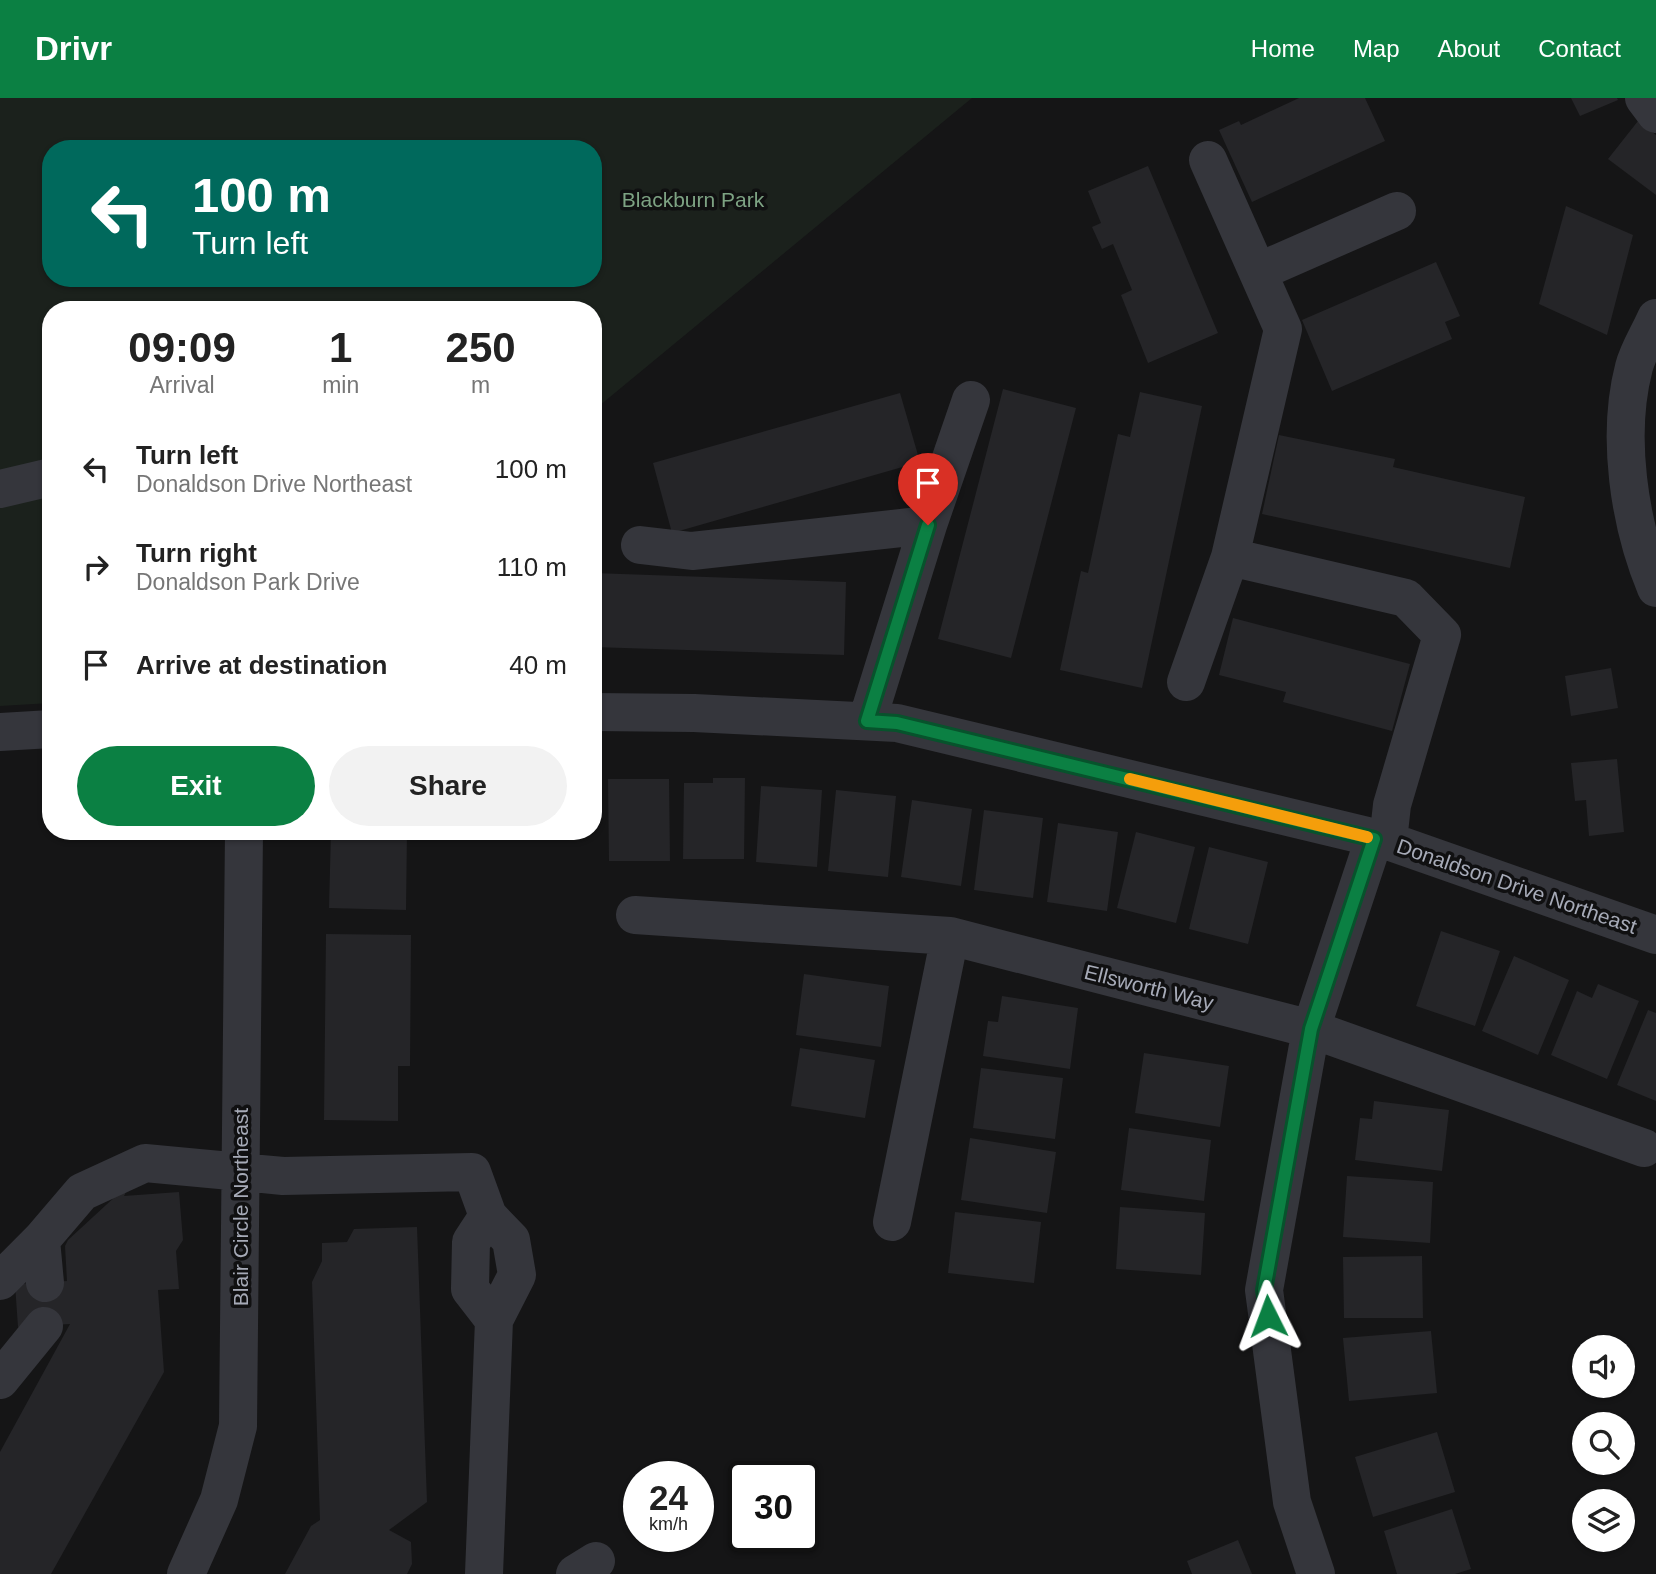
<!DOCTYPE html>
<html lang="en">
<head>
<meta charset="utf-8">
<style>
	body { margin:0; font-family:Arial,sans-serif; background:#f2f2f2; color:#222; height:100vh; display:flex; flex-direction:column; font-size:26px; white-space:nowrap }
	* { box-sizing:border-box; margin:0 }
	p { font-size:23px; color:#767676 }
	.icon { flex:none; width:38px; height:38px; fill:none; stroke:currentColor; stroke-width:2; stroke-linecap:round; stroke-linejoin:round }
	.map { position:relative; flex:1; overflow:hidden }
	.panel { position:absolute; left:42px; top:203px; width:560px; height:539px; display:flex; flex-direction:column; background:#fff; border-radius:28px; box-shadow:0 2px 5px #0004 }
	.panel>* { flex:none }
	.banner { position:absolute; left:42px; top:42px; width:560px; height:147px; border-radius:28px; box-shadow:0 2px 5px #0004; background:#00695c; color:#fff; overflow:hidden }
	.buttons { position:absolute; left:1572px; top:1237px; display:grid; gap:14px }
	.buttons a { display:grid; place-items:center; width:63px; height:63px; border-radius:50%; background:#fff; box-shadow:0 2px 5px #0004; font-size:35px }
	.speed { position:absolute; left:623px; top:1363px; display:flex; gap:14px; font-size:35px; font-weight:700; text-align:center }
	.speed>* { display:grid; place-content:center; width:91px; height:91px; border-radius:50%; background:#fff; box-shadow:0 2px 5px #0004; line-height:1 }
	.speed small { font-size:18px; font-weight:400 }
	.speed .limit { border:4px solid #111; border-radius:10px; background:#fff; color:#111 }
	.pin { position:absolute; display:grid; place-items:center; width:60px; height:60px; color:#fff; margin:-72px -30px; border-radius:50% 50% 50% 0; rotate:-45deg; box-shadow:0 0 7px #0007 }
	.pin .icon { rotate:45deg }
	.me { position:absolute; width:77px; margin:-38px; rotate:357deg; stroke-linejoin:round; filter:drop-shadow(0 0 5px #0008) }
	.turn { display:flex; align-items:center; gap:24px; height:147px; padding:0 35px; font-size:32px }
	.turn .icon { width:91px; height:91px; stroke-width:2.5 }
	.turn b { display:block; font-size:49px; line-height:60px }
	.eta { display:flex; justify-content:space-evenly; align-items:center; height:119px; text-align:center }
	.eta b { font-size:42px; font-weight:700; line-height:49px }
	.primary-button { display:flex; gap:14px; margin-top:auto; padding:14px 35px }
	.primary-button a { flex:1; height:80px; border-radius:42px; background:#0b8043; color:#fff; font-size:28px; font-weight:700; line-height:80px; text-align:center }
	.primary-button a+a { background:#f2f2f2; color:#222 }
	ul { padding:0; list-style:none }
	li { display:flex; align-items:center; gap:21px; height:98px; padding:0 35px }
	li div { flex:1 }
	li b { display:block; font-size:26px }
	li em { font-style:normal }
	header { display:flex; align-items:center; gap:42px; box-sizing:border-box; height:98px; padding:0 35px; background:#0b8043; color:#fff }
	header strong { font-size:33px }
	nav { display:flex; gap:38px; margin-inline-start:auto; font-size:24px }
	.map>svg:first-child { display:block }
	.green { fill:#1b211c; fill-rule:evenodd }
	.building { fill:#252528 }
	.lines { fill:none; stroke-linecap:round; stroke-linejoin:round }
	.minor { stroke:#35363c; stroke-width:38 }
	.route-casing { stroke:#07532c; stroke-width:18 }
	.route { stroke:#0b8043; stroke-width:12 }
	.slow { stroke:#f59e0b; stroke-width:12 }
	.labels { text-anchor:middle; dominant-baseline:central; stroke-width:7; stroke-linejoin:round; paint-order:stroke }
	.park-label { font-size:21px; fill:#7da283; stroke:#101011 }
	.street-label { font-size:21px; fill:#a6aab7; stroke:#101011 }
</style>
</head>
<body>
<header>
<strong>Drivr</strong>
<nav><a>Home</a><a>Map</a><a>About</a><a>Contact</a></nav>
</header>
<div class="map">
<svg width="1656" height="1476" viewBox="0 0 1656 1476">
	<rect width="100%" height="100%" fill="#151516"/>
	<path class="green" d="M0,0h972l-379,313v-101h-542v393l-51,3zM51,51h542v129h-542z"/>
	<path class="building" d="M1299,0h66l20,43 -133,61 -33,-72 20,-9 2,4z
		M1571,0h46l1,2 -38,16z
		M1638,23l18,14v60l-48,-36z
		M1148,68l70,167 -70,30 -27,-68 11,-5 -19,-46 -11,5 -10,-22 9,-4 -13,-32z
		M1566,108l67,29 -26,100 -68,-31z
		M1436,164l24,54 -15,6 7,17 -120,52 -30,-71z
		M1003,291l73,19 -65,250 -73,-19z
		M1140,294l62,14 -60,282 -82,-18 21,-99 7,2 30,-139 12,3z
		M900,295l20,69 -248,71 -19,-70z
		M1279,337l116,24 -2,8 132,30 -15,71 -248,-54z
		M593,475l253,9 -2,73 -251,-8z
		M1233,520l177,46 -18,67 -109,-29 3,-10 -67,-17z
		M1611,570l7,40 -47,8 -6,-40z
		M1617,661l7,73 -35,4 -3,-36 -11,1 -4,-38z
		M713,680h32l-1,81h-61l1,-76h29z
		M608,681h61l1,82h-61z
		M761,688l61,4 -5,77 -61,-5z
		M836,692l60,6 -8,81 -60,-6z
		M912,702l60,9 -11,77 -60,-9z
		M984,712l59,8 -10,80 -59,-8z
		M1058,725l60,9 -11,79 -60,-9z
		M331,733h76l-1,79 -77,-2z
		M1136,734l59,15 -19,76 -59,-15z
		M1209,749l59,15 -20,82 -59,-15z
		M1441,833l59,20 -25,75 -59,-20z
		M326,836l85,1 -1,131h-12v55l-74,-1z
		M1514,858l55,24 -31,75 -56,-24z
		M804,876l85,12 -8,61 -85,-12z
		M1598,886l41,17 -32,78 -56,-24 26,-64 15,7z
		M1002,898l76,12 -8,61 -87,-13 5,-35 10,1z
		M1648,912l8,3v88l-39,-16z
		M800,950l75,12 -10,58 -74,-12z
		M1144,955l85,13 -9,61 -85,-14z
		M981,970l82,10 -8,61 -82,-11z
		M1374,1003l75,9 -7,61 -87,-11 5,-42 12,1z
		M1129,1030l82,12 -7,61 -83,-11z
		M970,1040l86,14 -9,61 -86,-13z
		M1347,1078l86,6 -3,61 -87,-6z
		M131,1084l-7,14 55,-4 4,48 -7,11 3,38 -21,1 6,82 -113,202h-51v-122l70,-128 -52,3 -3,-43 52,-3 -2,-35 3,-6z
		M1120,1109l85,6 -4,62 -85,-6z
		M955,1114l86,10 -7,61 -86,-10z
		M417,1129l10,275 -38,28 22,12 1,22 -5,10h-122l26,-48 9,-6 -8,-238 10,-21v-18l25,-1 7,-13z
		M1422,1158l1,62h-79l-1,-61z
		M1431,1233l6,62 -88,8 -6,-63z
		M1437,1334l18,60 -82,25 -18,-60z
		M1452,1411l19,60 -16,5h-58l-13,-43z
		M1238,1442l14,34h-60l-5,-13z"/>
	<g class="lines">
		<path class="minor" d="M1644,0l12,16
			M1208,62l75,169 -53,228 176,41 36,37 -50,170 -4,36
			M1258,174l139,-61
			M1656,220c-7,16 -18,33 -22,49 -18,69 -5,156 22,221
			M0,391l51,-12
			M640,447l52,6 236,-26
			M1186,584l44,-125
			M593,614l101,1 203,10 491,118 268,94
			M867,623l61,-196 43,-125
			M0,634l51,-3
			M635,817l315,21 361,93 333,119
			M488,1118l-17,26 -1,47 24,31
			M892,1124l58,-286
			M41,1142l4,43
			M0,1183l41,-41 41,-48 63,-29 138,13 189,-4 16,44 23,24 6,35 -23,45 -10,254
			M0,1282l44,-54
			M186,1476l33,-74 19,-74 6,-595
			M575,1476l21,-13
			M1316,1476l-24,-72 -28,-212 47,-261 63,-190"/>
	</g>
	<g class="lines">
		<g class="route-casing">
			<path id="route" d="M928,427l-61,196 30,2 477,116 -63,190 -47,261 4,26"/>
		</g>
		<use href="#route" class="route"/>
		<path class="slow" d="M1130,681l237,58"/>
	</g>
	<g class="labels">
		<g class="park-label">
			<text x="693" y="101">Blackburn Park</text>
		</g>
		<g class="street-label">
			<text transform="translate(1517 788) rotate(19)">Donaldson Drive Northeast</text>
			<text transform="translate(1149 889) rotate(14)">Ellsworth Way</text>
			<text transform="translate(240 1109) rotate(-90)">Blair Circle Northeast</text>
		</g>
	</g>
</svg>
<div class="buttons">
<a><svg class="icon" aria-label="sound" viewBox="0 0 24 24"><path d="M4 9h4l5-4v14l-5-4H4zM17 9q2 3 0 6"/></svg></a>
<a><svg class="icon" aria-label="search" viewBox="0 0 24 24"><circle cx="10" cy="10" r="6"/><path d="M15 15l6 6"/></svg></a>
<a><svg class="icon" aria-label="layers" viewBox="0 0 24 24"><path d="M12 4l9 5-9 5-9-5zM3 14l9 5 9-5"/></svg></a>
</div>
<div class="speed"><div>24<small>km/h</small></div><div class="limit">30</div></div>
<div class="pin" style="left:928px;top:427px;background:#d93025"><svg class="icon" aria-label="arrive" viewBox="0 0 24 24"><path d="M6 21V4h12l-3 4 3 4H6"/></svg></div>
<svg class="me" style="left:1268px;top:1218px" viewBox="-20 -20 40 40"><path d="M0-17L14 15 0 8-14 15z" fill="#0b8043" stroke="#fff" stroke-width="4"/></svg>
<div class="banner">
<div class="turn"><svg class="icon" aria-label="left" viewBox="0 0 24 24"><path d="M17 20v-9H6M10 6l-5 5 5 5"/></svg><div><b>100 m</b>Turn left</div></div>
</div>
<section class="panel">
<div class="eta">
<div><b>09:09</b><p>Arrival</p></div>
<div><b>1</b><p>min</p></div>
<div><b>250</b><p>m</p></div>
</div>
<ul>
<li><svg class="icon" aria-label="left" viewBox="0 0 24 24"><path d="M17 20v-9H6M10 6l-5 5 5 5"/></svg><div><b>Turn left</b><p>Donaldson Drive Northeast</p></div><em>100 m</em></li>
<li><svg class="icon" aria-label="right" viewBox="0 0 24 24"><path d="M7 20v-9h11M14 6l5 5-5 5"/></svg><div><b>Turn right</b><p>Donaldson Park Drive</p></div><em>110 m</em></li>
<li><svg class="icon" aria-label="arrive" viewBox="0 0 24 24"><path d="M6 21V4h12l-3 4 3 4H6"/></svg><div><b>Arrive at destination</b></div><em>40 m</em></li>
</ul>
<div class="primary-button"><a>Exit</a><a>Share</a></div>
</section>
</div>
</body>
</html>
